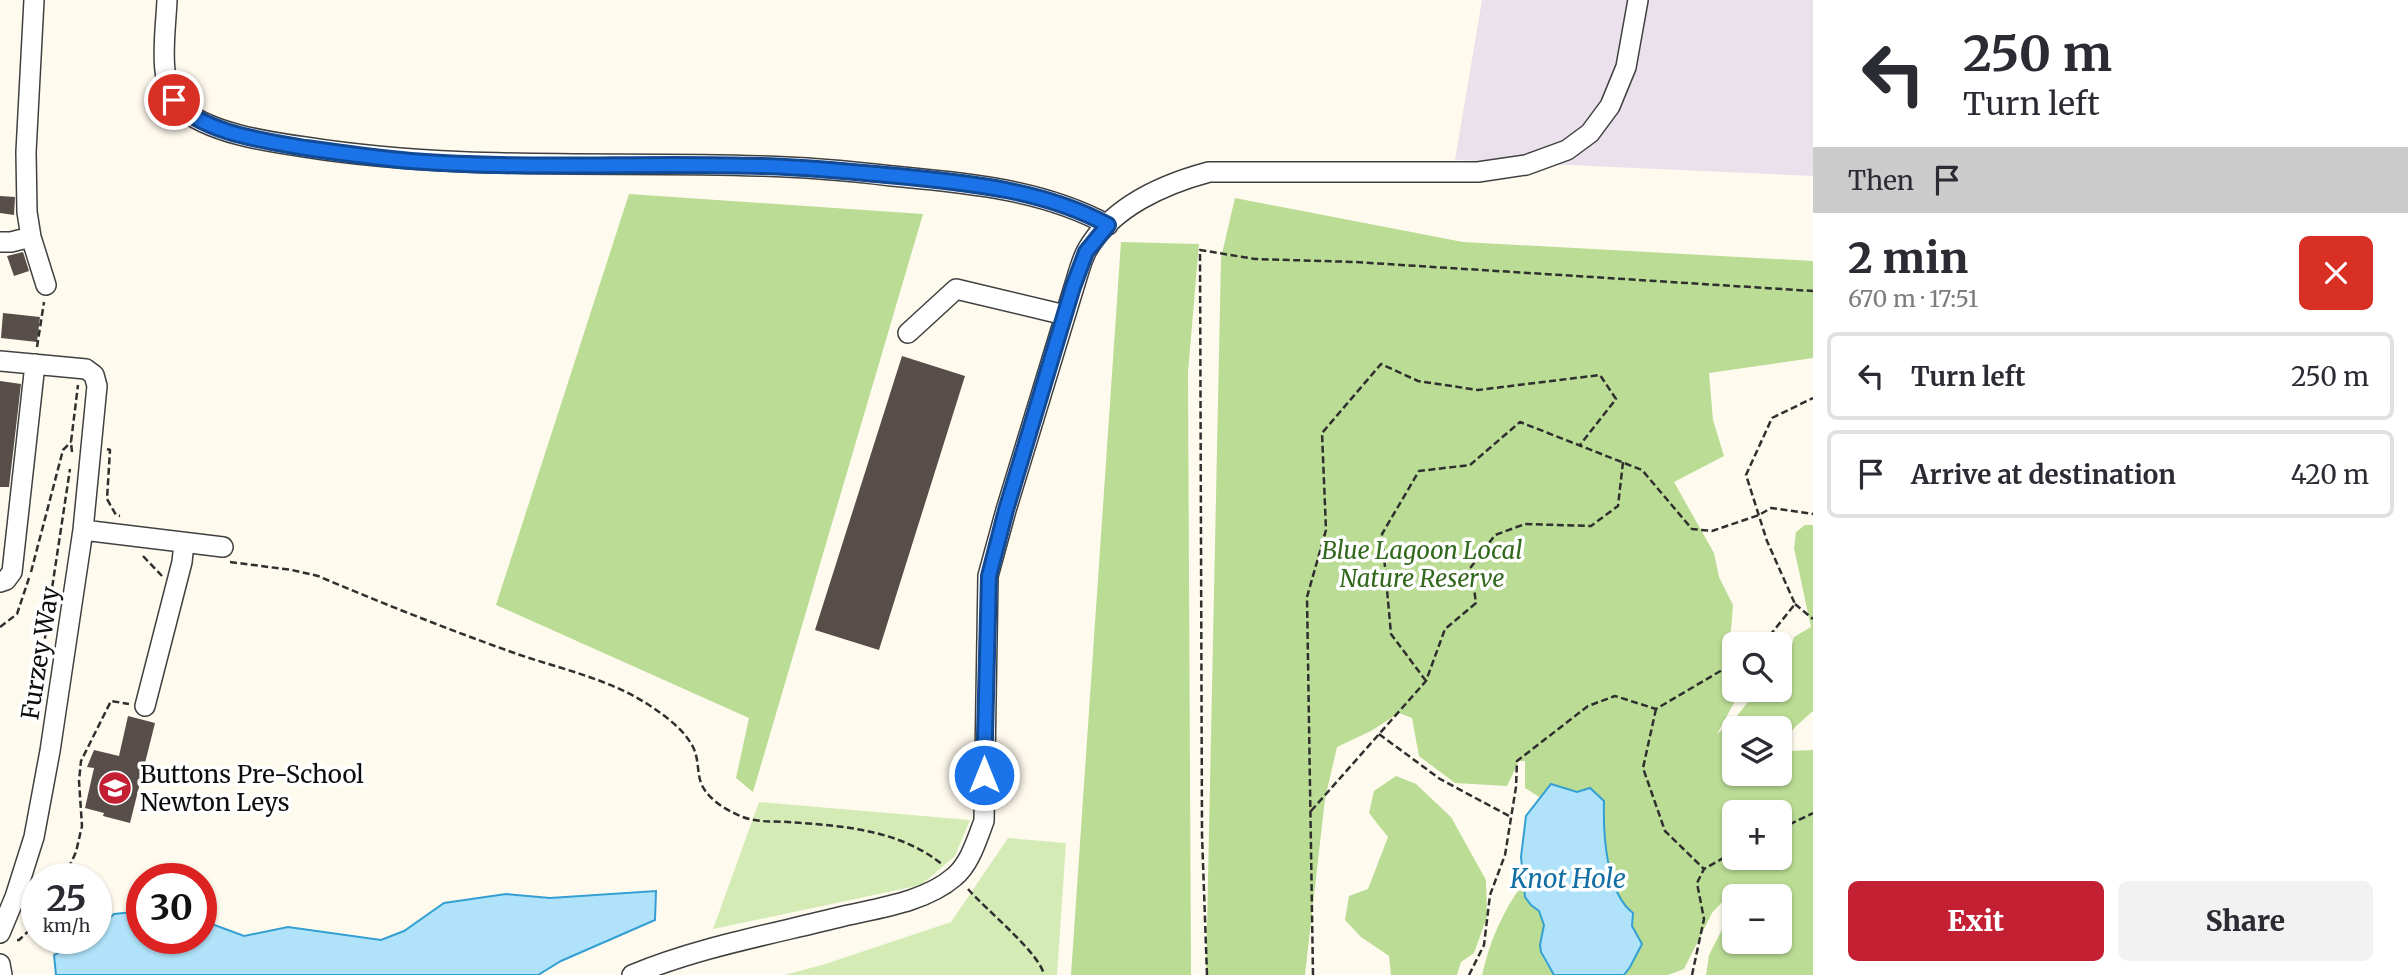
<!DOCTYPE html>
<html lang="en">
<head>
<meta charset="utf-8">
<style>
	body { margin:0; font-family:Merriweather,serif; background:#f2f2f3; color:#2b2b33; height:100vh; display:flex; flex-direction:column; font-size:26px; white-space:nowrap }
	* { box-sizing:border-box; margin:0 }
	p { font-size:23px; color:#7c7c81 }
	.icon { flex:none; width:38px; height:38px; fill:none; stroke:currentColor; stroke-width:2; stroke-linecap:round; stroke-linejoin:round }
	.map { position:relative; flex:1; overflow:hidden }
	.drawer { display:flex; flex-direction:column; background:#fff; width:595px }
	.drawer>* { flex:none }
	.banner { background:#fff; color:#2b2b33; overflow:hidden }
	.controls { position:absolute; left:1722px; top:632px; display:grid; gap:14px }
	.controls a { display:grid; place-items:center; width:70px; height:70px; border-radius:10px; background:#fff; box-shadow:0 2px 5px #0004; font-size:35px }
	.speed { position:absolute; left:21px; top:863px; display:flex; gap:14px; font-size:35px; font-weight:700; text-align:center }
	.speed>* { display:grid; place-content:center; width:91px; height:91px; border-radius:50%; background:#fff; box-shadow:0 2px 5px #0004; line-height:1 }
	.speed small { font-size:18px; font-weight:400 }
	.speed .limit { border:10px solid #d22; background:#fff; color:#111 }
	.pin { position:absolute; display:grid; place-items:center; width:60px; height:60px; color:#fff; margin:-30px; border:4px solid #fff; border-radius:50%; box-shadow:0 2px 7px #0007 }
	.me { position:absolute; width:77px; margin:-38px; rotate:0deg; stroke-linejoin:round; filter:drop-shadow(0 0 5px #0008) }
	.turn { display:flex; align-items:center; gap:24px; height:147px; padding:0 35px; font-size:32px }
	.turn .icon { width:91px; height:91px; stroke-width:2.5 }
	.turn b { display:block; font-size:49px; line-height:60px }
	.then { display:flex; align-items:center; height:66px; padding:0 35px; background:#0003; gap:14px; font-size:26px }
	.round { display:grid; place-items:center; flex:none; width:74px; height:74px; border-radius:10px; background:#f2f2f3 }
	.summary { display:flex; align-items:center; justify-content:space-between; height:119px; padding:0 35px }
	h1 { font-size:42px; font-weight:800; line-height:52px }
	.primary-button { display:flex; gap:14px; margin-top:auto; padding:14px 35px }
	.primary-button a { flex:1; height:80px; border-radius:10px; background:#c32034; color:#fff; font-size:28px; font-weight:800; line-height:80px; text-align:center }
	.primary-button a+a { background:#f2f2f3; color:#2b2b33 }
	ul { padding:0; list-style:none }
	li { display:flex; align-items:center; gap:21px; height:88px; margin:0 14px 10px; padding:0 21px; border:4px solid #e1e1e2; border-radius:10px }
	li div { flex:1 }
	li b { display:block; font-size:26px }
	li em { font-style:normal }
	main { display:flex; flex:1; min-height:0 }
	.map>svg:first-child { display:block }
	.industrial { fill:#ebe1ed }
	.green { fill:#d5ebb6 }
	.forest { fill:#badc94; fill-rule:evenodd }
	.water { fill:#b0e3f9; stroke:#349fd3; stroke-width:2 }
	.building { fill:#574d49 }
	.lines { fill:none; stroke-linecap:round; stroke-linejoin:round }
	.minor-casing { stroke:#404040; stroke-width:22 }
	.path { stroke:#2f2f2f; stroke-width:2.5; stroke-dasharray:7 3.5; stroke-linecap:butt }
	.minor { stroke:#fff; stroke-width:19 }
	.route-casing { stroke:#114b97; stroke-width:18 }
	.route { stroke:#1a73e8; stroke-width:12 }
	.labels { text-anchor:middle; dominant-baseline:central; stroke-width:7; stroke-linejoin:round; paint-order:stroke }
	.park-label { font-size:24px; font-style:italic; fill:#31681b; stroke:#fff }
	.street-label { font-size:24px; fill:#0d0d0d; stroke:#fff }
	.poi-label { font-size:24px; fill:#0d0d0d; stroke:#fff; text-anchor:start }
	.water-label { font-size:26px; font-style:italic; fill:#116fa5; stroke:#fff }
</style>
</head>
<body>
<main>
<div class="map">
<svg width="1813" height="975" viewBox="0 0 1813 975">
	<rect width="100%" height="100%" fill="#fffaee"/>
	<path class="industrial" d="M1482,0h331v176l-358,-16z"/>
	<path class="green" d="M759,802l211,18 -15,36 -34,29 -208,44z
		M1008,838l58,5 -9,132h-273l38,-10 129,-43z"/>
	<path class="forest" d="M629,194l294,20 -170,578 -17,-14 13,-60 -253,-113z
		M1235,198l228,44 350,19v97l-104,15 4,47 11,36 -50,26 40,71 5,24 14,28 -2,25 -7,20 10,12v28h7l-24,44 16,-13 24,-31h23v-23l8,-5 6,-25 17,-10 -17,-79 2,-16 9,-7h8v186l-18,16 -15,18v-17h-46v46h46v-28l8,5 25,-1v225h-107l3,-20 25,-49 -11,-5 -11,12 -28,56 -16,6h-44l6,-8 12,-23 -10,-18 1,-13c-27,-21 -30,-80 -29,-112l-52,-17 -11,14 -16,-10v-27h-6l-12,25 -52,-3 -36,-27 -7,-38 -13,-5 -28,18 -34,16 -12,52 -20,176h-99l15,-717zM1734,812h46v46h-46zM1734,896h46v46h-46z
		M1121,242l78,2 -11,128 3,603h-120z
		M1396,776l20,8 35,33 35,63 1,37 -13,36 -13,9 -4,13h-66l-2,-19 -28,-19 -16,-17 4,-24 19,-7 20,-52 -19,-24 5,-22z
		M1524,882c2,27 14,21 19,39 2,8 -3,15 -3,23 -1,11 8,22 14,31h-72c8,-35 21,-64 42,-93z"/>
	<path class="water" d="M1551,784l26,8 13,-4 14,13c-1,32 2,92 29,112l-1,13 10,18 -12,23 -6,8h-70l-13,-23 -1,-7 4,-20 -5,-14 -8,-6 -6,-8 -4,-40 5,-41z
		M656,891l-1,29 -94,41 -23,14h-482l-2,-20 32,-17h10v-8l18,-16 28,-3v27h59v-18l43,16 44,-9 93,13 23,-9 40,-28 62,-9 44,4z"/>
	<path class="building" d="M0,196l15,1 -1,18 -14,-2z
		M23,252l6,19 -15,5 -7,-20z
		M3,313l37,4 -3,25 -36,-4z
		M902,356l63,20 -86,274 -64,-20z
		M0,381l21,3 -12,103h-9z
		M128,716l27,7 -25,100 -27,-7 1,-3 -19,-5 9,-40 -7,-1 7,-17 25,6z"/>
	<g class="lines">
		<g class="minor-casing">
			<path id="minor" d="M34,0l-8,152 1,60 4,25 15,48
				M167,0c-1,30 -11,85 13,107 27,26 89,35 125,40 152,24 302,14 455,19 44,1 89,5 132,10 74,7 150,13 216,49
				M0,242h11l20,-5
				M908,333l48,-44 109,26
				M0,361l86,8 8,6 3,11 -14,144 -33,221 -16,86 -19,60 -15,36
				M83,530l140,17
				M0,582l6,-2 6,-8 23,-208
				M145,706l37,-144 2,-19
				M0,964l2,11
				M632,975c67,-28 141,-41 212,-59 35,-8 81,-14 110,-39 16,-13 23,-38 30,-56l4,-245 18,-66 68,-223c4,-12 7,-26 13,-37 25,-43 77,-66 122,-78h269l48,-7 41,-15 23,-17 20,-27 16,-39 12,-67"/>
		</g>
		<path class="path" d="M37,347l7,-45
			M107,449l3,1 -3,49 9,16 4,1
			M72,452l-1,-10 7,-57
			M143,556l19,20
			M230,562l62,8 26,6c66,28 134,55 202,79 45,15 92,25 132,52 16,11 32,23 41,40 6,12 4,25 8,36 6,15 22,25 35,31 17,9 34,7 52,8 54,4 111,7 155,43
			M31,572l32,-122 8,-8
			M1795,604l18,15
			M0,627l17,-13 12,-36
			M1763,644l32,-40 -28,-63 -21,-66 26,-57 41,-20
			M1426,681l-35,-47 -9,-100 37,-63 51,-6 50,-43 122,48 50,59 20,2 47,-16 12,-7 42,6
			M40,691l6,-63 24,-159
			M1656,709l-13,59 22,63 39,38
			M1379,734l61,45 71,38
			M1311,811l115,-130 19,-52 31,-26 -5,-36 24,-32 30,-11 66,2 27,-20 5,-44
			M1780,829l33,-16
			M64,878l12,-26 6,-26 -3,-45 2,-20 30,-60 18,3
			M968,889c17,20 72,64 76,86
			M17,940h2l18,-17
			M1207,975l-5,-140 -2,-585 55,9 100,3 458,29
			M1313,975l-6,-378 19,-67 -4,-97 59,-69 37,17 60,9 122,-15 16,24 -36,46
			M1469,975l15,-30 6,-50 15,-40 11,-68 1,-26 71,-55 27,-10 41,13 78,-46
			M1692,975l12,-56 -7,-36 7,-14 30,-17"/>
		<use href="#minor" class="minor"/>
	</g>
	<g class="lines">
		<g class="route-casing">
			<path id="route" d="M174,100c27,33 92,41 132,48 35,5 70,10 105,13 116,9 233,1 350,5 45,1 91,6 137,10 71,7 146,14 210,49l-22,27 -13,35 -67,223 -17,66 -5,199"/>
		</g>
		<use href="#route" class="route"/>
	</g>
	<defs>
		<g id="school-disc" transform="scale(1.75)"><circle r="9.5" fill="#c32034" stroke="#fff"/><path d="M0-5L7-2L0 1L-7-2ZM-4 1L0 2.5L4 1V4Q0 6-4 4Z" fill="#fff"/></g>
	</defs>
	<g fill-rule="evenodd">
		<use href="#school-disc" x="115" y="788"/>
	</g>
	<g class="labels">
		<g class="park-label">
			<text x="1422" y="550">Blue Lagoon Local<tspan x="1422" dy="28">Nature Reserve</tspan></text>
		</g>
		<g class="street-label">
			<text transform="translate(40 653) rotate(-81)">Furzey Way</text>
		</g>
		<g class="poi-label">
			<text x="140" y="774">Buttons Pre-School<tspan x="140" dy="28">Newton Leys</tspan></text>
		</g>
		<g class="water-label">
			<text x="1568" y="878">Knot Hole</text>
		</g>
	</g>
</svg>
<div class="controls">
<a><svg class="icon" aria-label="search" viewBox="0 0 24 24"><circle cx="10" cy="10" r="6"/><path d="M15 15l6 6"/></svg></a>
<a><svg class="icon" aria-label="layers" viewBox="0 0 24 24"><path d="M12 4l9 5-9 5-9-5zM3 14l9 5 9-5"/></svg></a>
<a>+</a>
<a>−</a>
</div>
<div class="speed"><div>25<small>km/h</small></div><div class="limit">30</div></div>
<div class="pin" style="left:174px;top:100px;background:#d93025"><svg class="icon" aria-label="arrive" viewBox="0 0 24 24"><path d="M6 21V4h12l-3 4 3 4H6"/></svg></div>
<svg class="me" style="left:984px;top:775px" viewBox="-20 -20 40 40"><circle r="17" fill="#1a73e8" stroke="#fff" stroke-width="3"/><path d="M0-11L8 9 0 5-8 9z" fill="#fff"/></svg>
</div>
<section class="drawer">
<div class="banner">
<div class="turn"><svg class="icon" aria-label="left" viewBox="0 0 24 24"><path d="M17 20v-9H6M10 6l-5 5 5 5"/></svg><div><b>250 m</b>Turn left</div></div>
<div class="then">Then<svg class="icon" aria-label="arrive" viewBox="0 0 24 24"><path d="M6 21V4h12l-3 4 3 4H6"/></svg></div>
</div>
<div class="summary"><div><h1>2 min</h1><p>670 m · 17:51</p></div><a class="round" style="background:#d93025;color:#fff"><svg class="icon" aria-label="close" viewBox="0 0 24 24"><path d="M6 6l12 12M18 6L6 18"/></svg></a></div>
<ul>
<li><svg class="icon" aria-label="left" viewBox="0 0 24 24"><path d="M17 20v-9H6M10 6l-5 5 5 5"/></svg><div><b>Turn left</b></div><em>250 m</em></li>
<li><svg class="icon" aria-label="arrive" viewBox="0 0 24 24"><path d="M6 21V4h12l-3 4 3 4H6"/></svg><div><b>Arrive at destination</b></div><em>420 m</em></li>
</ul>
<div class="primary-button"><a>Exit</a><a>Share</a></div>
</section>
</main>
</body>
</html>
